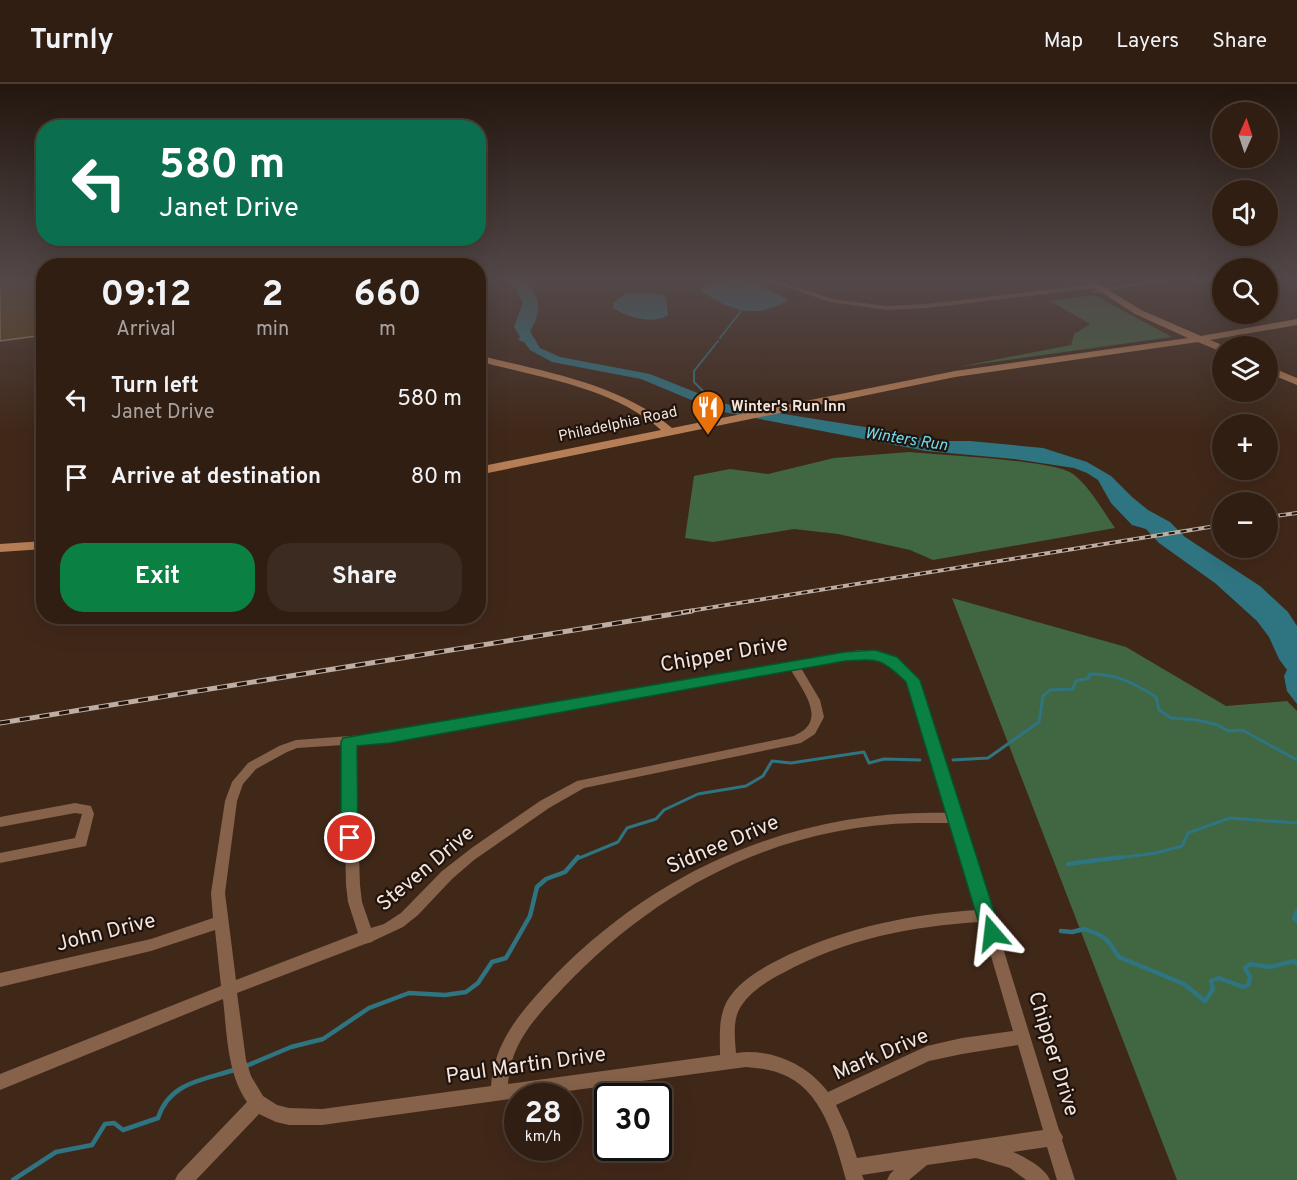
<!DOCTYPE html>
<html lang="en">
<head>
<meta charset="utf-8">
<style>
	body { margin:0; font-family:Overpass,sans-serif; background:#3c2b21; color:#f1f3f6; height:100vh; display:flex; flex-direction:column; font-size:22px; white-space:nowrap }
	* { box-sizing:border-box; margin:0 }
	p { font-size:20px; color:#a8a2a0 }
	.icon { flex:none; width:33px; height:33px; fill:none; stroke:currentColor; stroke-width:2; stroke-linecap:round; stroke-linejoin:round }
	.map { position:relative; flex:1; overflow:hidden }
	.side { position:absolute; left:36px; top:174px; width:450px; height:366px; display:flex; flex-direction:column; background:#301e13; border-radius:24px; box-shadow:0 6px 24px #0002,0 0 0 2px #4b3c33 }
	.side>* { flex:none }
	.banner { position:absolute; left:36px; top:36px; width:450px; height:126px; border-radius:24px; box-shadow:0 6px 24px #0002,0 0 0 2px #4b3c33; background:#0b6e4f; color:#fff; overflow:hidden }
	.needle { width:39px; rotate:3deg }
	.buttons { position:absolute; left:1212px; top:18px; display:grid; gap:12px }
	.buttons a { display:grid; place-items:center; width:66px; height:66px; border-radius:50%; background:#301e13; box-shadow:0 6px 24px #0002,0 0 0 2px #4b3c33; font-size:30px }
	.speed { position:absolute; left:504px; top:999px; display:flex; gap:12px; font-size:30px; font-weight:700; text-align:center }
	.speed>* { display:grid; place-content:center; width:78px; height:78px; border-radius:50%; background:#301e13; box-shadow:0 6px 24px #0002,0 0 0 2px #4b3c33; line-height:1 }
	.speed small { font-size:15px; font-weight:400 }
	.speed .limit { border:3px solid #111; border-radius:9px; background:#fff; color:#111 }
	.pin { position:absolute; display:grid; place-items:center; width:51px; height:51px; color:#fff; margin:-26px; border:3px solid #fff; border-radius:50%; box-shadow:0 2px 6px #0007 }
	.me { position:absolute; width:66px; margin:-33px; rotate:343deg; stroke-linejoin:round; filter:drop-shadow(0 0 4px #0008) }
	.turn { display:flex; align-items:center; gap:21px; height:126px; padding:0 24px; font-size:27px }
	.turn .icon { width:78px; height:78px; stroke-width:2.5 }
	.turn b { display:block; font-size:42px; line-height:51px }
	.eta { display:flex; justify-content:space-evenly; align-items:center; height:102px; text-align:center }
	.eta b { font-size:36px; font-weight:700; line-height:42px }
	.primary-button { display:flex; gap:12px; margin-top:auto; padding:12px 24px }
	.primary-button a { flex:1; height:69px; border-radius:24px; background:#0b8043; color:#fff; font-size:24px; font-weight:700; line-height:69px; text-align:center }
	.primary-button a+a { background:#3c2b21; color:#f1f3f6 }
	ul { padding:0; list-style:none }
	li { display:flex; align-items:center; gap:18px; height:78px; padding:0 24px }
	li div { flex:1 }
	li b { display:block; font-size:22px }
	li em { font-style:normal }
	header { display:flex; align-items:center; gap:36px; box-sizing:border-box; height:84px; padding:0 30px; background:#301e13; border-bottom:2px solid #4b3c33 }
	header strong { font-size:28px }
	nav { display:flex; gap:33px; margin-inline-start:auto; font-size:21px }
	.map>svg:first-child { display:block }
	.forest { fill:#416642 }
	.water { fill:#2f7481 }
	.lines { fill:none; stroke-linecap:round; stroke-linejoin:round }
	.stream-far2 { stroke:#2f7481; stroke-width:2 }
	.stream-far1 { stroke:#2f7481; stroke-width:3 }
	.stream { stroke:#2f7481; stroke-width:4.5 }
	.building { fill:#5c3d13; stroke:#9c866d; stroke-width:1.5 }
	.street { fill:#86624a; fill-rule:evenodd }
	.secondary { fill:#b67e56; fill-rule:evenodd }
	.rail-far1-casing { stroke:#c0ada2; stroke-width:4 }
	.rail-casing { stroke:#c0ada2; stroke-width:5 }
	.rail-far1 { stroke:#1f140d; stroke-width:2; stroke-dasharray:6; stroke-linecap:butt }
	.rail { stroke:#1f140d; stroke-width:3; stroke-dasharray:10; stroke-linecap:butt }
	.route { fill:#0b8043; stroke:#07532c; stroke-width:1.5 }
	.labels { text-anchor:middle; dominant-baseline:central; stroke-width:4.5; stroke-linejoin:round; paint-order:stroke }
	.far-poi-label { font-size:15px; font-weight:bold; fill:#f5e4db; stroke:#1f140d; text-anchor:start }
	.far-street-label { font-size:15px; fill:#f5e4db; stroke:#1f140d }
	.far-water-label { font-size:16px; font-style:italic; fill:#71daef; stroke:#1f140d }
	.near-street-label { font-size:21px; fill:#f5e4db; stroke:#1f140d }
</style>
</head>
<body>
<header>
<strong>Turnly</strong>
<nav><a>Map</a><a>Layers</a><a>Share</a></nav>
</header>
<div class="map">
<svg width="1297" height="1096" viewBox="0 0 1297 1096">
	<rect width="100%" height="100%" fill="#402819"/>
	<path class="forest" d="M1094,211l78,42 -214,30 113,-22 3,-11 16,-10 -40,-23z
		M909,368c29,3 146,8 164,22 18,14 29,36 42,54l-182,32 -23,-10 -72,-16 -44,-5 -81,13 -28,-4 9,-62 36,-7 38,5 66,-16z
		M952,514l174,49 100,59 61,-5 10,10v469h-120z"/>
	<path class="water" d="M504,195c33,0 43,26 26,52l10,17 20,9 90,17 70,28 27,8 31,3 118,19 38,9h36l73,7 44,14 24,14 21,21 16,13 22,12 15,15 75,49 28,26 9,14v78l-10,-13 -3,-15 3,-6 -8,-11 -10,-22 -12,-16 -42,-38 -56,-40 -13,-14 -14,-4 -21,-22 -13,-23 -11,-7 -13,-5 -60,-9 -88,-8 -208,-40 -77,-32 -89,-17 -22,-12 -6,-8 -6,-2 2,-3 -6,-10 9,-24 -8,-15z
		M732,195h15l42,21c-37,20 -55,11 -89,-9l5,-5z
		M627,209l35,1 4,3 2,18c-17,11 -41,1 -55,-7l1,-6z"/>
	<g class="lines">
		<path class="stream-far2" d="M720,254l21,-27
			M701,312l2,-5 -9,-9v-11l24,-30"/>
		<path class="stream-far1" d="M953,676l35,-2 51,-36 4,-26 7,-6 23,-1 3,-8 13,-3v-4c28,0 43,8 67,23l3,13 12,8 26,2 21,5 10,6 14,-1 55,30
			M577,775l41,-17 9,-14 29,-9 8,-9 34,-16 48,-8 17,-10 9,-15 19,2 73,-11 5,11 15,-4 36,1
			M1110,775l46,-6 26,-7 6,-13 42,-15 67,5"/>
		<path class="stream" d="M1068,780l54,-7
			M1297,828l-3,6 3,3
			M1061,847l11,1 12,-3 14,5 10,7 11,16 65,27 21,17 8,-12 -2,-8 8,-3 24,9 5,-2 2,-8 -5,-9 5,-4 20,3 24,-6 3,3
			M246,982l45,-19 32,-8 46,-31 40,-15 36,2 21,-3 12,-9 14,-21 14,-4 24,-42 7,-29 9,-8 19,-7 13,-15
			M13,1096l43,-28 36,-7 13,-21 9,-1 9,7 35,-12c12,-37 47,-38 79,-49"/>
	</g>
	<path class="building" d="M0,195h44v56l-44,6z"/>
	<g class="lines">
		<path class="street" d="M762,195h9l62,20 53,7 41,-2 168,-20 3,2 -3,2 -168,20 -41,2 -56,-8z
			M1159,195h15l-79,14 -3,-2z
			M859,566l16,1 21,6 22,23 45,138 96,312 4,7 -1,3 13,40h-18l-10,-33 -34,5c12,5 32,16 37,28h-24l-16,-12 -34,-10 -49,7 -18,15h-22l3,-6 4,-4 -32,5 2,5h-18c-11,-39 -23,-92 -67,-107 -11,-4 -22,-5 -33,-6l-215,29h-13v2l-196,27h-33l-13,-3 -17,-8 -63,66h-21l3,-6 69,-72c-20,-29 -20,-69 -24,-103l-223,91v-16l221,-88 -6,-56 -64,21 -151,36v-14l151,-34 62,-21 -2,-25 14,-92 7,-19 16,-19 31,-17 17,-6 94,-7zM859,574l16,1 13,4 19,19 42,131c-151,-4 -287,54 -393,161 -31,33 -62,65 -65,112l-169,23 -33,-1 -12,-3 -14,-9 -12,-20 -5,-16 -9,-67 128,-49 7,-2 1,-1 30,-14 15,-12 34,-36 22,-19 75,-52 35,-20 217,-45 14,-9 9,-17 -4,-17 -19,-32zM791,586c8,15 31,42 15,58 -2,3 -9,6 -12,8l-217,45 -37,20 -67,46 -31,24 -41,42 -17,11 -13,4 -9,-26 -2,-17 -5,-141 35,-3zM343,661l3,140 2,17 10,31 -122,47 -11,-87 12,-92 6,-17 13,-15 31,-17 10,-4zM916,739h36l26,87c-67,4 -129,17 -190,45 -22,11 -48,24 -61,46 -9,17 -7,35 -7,54l-212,29c2,-41 29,-68 55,-96 95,-100 214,-162 353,-165zM981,838l32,109 -51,7 -35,8 -99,46c-21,-28 -57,-44 -92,-39 -1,-13 -3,-29 2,-41 8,-18 29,-31 45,-39 62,-34 128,-47 198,-51zM1018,961l25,85 -186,28 -9,-27 -12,-26 93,-44 33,-7z
			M75,719l16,3 3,8 -8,32 -86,17v-10l75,-15 7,-24 -7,-1 -75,14v-10z"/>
		<path class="secondary" d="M1081,195h10l50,31 60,26 96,-17v6l-87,15 15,6h-3v6l-24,-10 -243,35 -477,98v-8l183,-37c-49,-43 -121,-52 -183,-69v-6c66,17 141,28 194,73l283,-57 233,-33 -53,-24z
			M1268,282l29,12v7l-29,-12z
			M44,457v8l-44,3v-8z"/>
		<g class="rail-far1-casing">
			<path id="rail-far1" d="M1268,433l29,-4
				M683,528l539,-87"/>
		</g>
		<g class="rail-casing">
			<path id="rail" d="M0,639l692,-112"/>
		</g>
		<use href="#rail-far1" class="rail-far1"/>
		<use href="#rail" class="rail"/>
	</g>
	<linearGradient id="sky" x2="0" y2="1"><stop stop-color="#23160e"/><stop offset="0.56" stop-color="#534849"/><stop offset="1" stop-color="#534849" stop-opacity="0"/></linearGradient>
	<rect width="1297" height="349" fill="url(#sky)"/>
	<path class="route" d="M875,566l22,7 23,23 81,253 -3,6 -6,2 -7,-2 -3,-6 -76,-251c-25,-24 -27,-23 -61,-21l-455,82 -33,3 1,92 -2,5 -6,2 -6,-2 -3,-5v-96l2,-4 502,-86z"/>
	<defs>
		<g id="restaurant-pin" transform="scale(1.725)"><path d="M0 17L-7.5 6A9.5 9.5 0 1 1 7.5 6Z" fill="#e8710a" stroke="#1f140d"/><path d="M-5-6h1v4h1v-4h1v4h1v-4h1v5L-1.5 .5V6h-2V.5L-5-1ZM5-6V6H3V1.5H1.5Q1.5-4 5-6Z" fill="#fff"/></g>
	</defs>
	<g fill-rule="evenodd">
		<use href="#restaurant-pin" x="708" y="323"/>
	</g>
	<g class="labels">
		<g class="far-poi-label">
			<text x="731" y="323">Winter's Run Inn</text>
		</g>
		<g class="far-street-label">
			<text transform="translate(618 341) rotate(-12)">Philadelphia Road</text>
		</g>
		<g class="far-water-label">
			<text transform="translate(906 356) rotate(9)">Winters Run</text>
		</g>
		<g class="near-street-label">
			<text transform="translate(724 571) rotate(-10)">Chipper Drive</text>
			<text transform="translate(723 761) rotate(-23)">Sidnee Drive</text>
			<text transform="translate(426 785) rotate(-40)">Steven Drive</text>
			<text transform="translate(106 849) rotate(-14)">John Drive</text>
			<text transform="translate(1053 970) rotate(73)">Chipper Drive</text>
			<text transform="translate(881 971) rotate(-23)">Mark Drive</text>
			<text transform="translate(526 982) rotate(-8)">Paul Martin Drive</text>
		</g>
	</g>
</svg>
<div class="buttons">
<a><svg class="needle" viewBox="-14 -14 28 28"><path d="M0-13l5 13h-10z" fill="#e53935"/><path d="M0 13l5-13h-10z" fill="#a8a2a0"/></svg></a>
<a><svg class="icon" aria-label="sound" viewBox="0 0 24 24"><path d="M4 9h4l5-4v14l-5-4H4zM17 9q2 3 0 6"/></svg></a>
<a><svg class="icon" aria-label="search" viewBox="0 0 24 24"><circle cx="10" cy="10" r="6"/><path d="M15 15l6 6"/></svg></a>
<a><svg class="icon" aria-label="layers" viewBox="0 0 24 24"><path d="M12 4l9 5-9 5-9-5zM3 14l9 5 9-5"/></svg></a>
<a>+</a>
<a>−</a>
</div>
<div class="speed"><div>28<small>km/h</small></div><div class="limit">30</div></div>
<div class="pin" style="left:350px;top:754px;background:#d93025"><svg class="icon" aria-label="arrive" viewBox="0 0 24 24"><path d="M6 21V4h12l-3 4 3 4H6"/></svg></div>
<svg class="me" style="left:992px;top:849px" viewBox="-20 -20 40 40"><path d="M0-17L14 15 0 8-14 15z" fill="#0b8043" stroke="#fff" stroke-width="4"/></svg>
<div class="banner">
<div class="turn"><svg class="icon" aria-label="left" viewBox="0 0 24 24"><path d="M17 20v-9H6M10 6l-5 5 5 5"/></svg><div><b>580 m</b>Janet Drive</div></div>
</div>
<section class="side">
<div class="eta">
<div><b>09:12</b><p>Arrival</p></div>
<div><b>2</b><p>min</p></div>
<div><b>660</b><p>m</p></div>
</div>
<ul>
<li><svg class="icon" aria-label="left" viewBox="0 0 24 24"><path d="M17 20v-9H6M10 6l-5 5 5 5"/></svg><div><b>Turn left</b><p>Janet Drive</p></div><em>580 m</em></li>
<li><svg class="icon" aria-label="arrive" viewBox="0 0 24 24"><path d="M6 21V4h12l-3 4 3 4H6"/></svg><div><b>Arrive at destination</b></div><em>80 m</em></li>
</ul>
<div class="primary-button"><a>Exit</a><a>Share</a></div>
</section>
</div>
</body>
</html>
